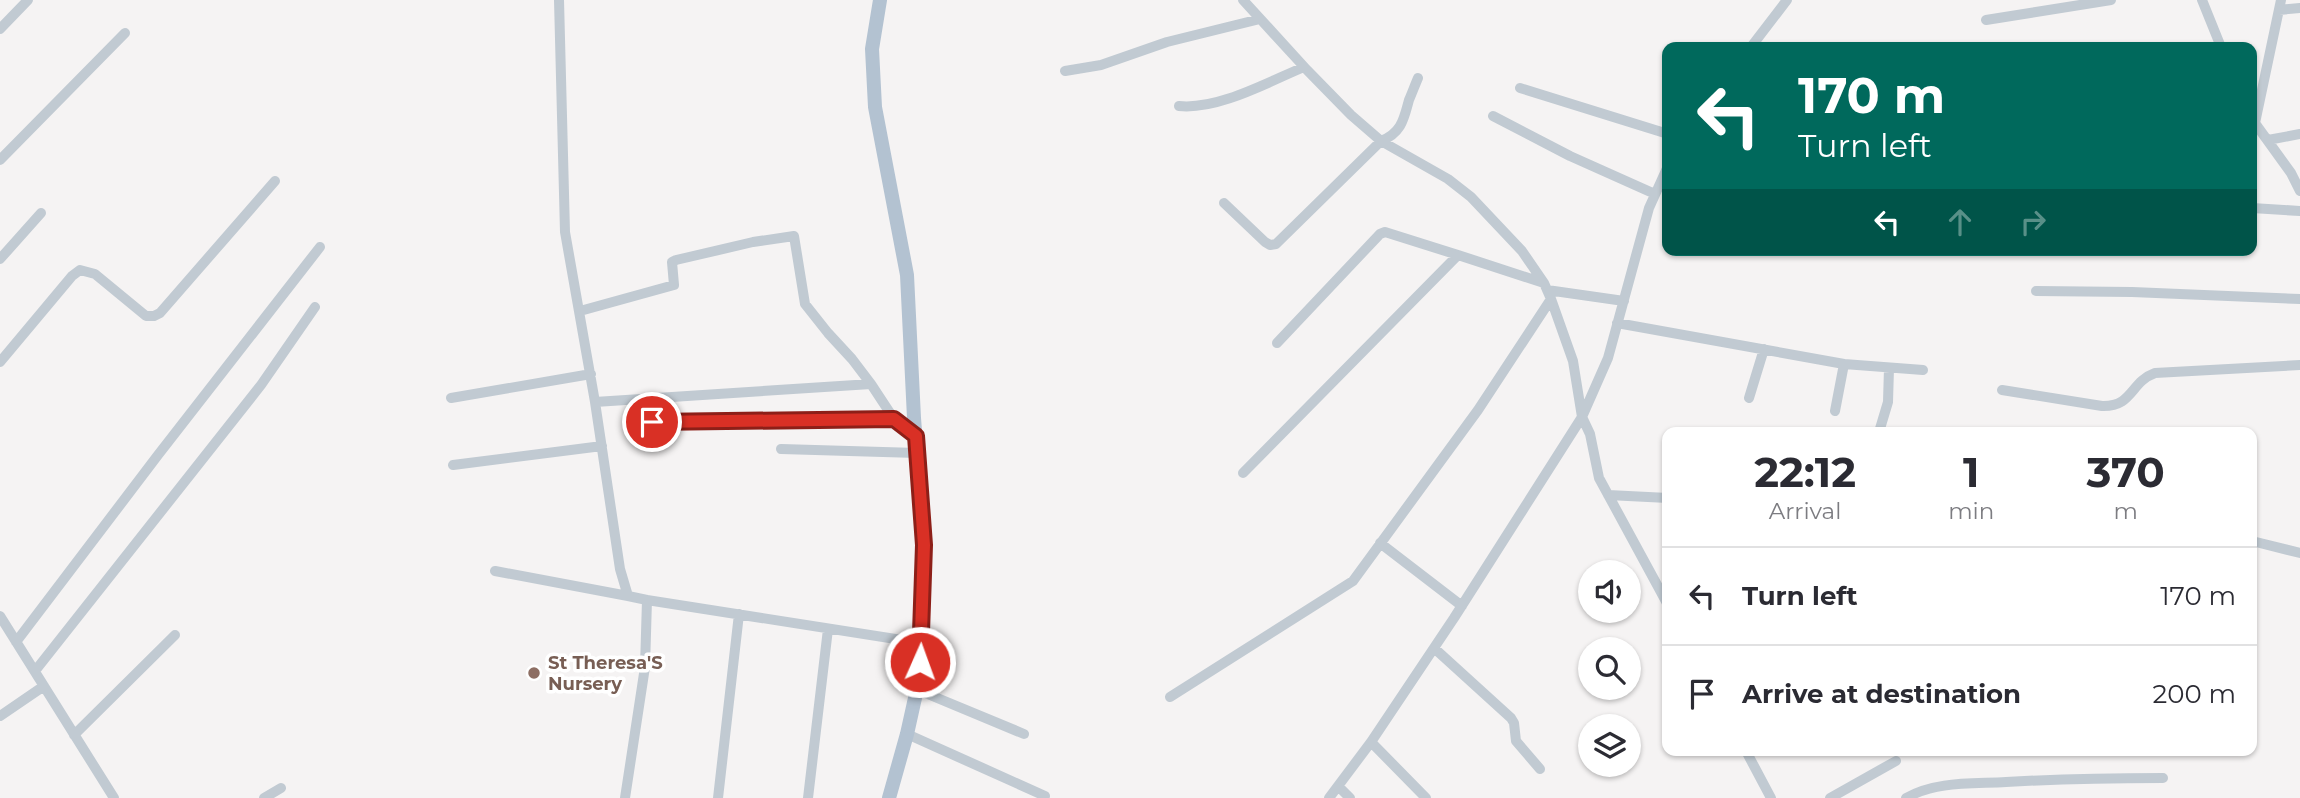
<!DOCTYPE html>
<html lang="en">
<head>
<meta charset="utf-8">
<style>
	body { margin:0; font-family:Montserrat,sans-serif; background:#f7f7f7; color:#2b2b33; height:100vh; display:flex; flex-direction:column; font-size:26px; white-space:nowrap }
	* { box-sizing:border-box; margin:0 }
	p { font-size:23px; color:#7c7c81 }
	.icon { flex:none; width:38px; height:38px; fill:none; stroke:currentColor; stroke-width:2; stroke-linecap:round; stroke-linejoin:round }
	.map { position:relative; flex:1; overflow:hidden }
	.sheet { position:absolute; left:1662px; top:427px; width:595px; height:329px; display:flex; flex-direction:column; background:#fff; border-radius:14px; box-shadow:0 2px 5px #0004 }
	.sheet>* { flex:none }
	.guide { position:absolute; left:1662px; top:42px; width:595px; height:214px; border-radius:14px; box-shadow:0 2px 5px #0004; background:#00695c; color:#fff; overflow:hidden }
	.fabs { position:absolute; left:1578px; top:560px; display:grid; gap:14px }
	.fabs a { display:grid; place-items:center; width:63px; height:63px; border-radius:50%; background:#fff; box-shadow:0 2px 5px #0004; font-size:35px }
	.pin { position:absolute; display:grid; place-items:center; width:60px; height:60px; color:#fff; margin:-30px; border:4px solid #fff; border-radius:50%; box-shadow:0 2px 7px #0007 }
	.me { position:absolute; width:77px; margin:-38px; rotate:2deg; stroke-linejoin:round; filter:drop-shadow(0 0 5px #0008) }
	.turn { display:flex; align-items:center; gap:24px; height:147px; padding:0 21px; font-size:32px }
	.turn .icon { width:91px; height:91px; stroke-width:2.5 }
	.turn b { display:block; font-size:49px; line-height:60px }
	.lanes { display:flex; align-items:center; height:66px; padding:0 21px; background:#0003; justify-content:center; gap:35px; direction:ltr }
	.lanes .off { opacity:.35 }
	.eta { display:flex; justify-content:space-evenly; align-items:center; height:119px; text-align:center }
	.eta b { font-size:42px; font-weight:700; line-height:49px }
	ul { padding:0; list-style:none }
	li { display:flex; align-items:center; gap:21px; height:98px; padding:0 21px; border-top:2px solid #e1e1e2 }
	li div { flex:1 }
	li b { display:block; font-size:26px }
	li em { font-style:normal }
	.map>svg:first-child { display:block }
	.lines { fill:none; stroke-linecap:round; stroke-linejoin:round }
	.minor { stroke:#c1cad2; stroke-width:10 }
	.major { stroke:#b3c2d1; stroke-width:14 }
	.route-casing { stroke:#8d1f18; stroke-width:18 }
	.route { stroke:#d93025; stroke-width:12 }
	.education-dot { fill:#8d6e63; stroke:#fff; stroke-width:2.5 }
	.labels { text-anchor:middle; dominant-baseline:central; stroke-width:7; stroke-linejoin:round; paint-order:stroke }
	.education-label { font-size:18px; font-weight:bold; fill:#785e54; stroke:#fff; text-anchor:start }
</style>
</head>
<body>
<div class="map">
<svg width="2300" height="798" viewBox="0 0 2300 798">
	<rect width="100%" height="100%" fill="#f5f3f3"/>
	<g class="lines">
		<path class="minor" d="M559,0l6,232 30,170 25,167 8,27 19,4
			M1243,0l64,70 44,45 30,26 67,38 23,18 51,54 22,32 7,16 22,62 9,56 8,17 9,44 69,127
			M2202,0l19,47
			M2279,10l21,-2
			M1986,20l125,-20
			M0,29l28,-29
			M1751,47l36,-47
			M1065,71l36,-6 66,-23 93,-23
			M1520,88l148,46
			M1179,106c39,4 89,-24 125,-39
			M1493,116l77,40 85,38
			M2252,119l39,54 9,18
			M2255,123l26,-123
			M2268,140l32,-6
			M0,160l125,-127
			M1224,203l41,39 5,3 6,-1 105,-103c21,-8 23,-23 28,-41 3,-7 6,-15 9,-22
			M2252,208l48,3
			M0,259l41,-46
			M1547,290l77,11
			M2036,291l96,1 168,7
			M580,311l94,-26 -2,-23 4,-2 77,-18 41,-6 11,68 23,29 24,26 19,25
			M1617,323l227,41 79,6
			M1277,343l103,-109 5,-2 73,23
			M0,362l72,-86 8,-6 15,4 51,42h8l6,-3 115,-132
			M2002,390l100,16c31,1 28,-24 53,-33l145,-8
			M451,398l140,-24
			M1749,398l15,-49
			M595,402l276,-18 23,35 22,17
			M1835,411l9,-47
			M652,422l242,-3
			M1879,432l9,-30 1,-34
			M781,449l136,4
			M453,465l149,-19
			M1243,473l215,-218 86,28
			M1608,495l60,3
			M2252,541l48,12
			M1380,543l82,63
			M495,571l133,25
			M0,616l114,182
			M16,642l142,-187 162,-208
			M1434,648l77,70 3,5 2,18 24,28
			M35,671l226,-286 54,-78
			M918,690l106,44
			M1170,697l183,-116 125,-171 73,-111
			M0,716l44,-30
			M907,734l138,62
			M74,735l101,-100
			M1371,742l55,56
			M1746,751l25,47
			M1339,787l11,11
			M264,798l17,-10
			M625,798l20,-131 2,-67 274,43
			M718,798l21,-184
			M808,798l20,-169
			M1329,798l42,-56 83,-124 128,-201 26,-59 41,-150 19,-42
			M1830,798l66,-37
			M1906,798c30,-17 66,-14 100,-16 52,-3 105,-4 157,-4"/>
		<path class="major" d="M880,0l-8,49 3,58 32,168 7,143 10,127 -5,135 -12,54 -18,64"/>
	</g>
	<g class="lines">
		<g class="route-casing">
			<path id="route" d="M652,422l242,-3 22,17 8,109 -4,117"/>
		</g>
		<use href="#route" class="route"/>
	</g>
	<circle class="education-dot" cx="534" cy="673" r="7"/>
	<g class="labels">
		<g class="education-label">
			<text x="548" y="663">St Theresa'S<tspan x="548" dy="21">Nursery</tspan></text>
		</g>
	</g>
</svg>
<div class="fabs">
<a><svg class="icon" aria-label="sound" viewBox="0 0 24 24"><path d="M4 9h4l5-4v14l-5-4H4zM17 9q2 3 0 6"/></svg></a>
<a><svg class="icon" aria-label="search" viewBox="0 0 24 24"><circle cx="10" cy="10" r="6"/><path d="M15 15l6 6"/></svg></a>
<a><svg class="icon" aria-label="layers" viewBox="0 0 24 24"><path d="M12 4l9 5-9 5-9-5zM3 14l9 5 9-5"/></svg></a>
</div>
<div class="pin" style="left:652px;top:422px;background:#d93025"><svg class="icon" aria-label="arrive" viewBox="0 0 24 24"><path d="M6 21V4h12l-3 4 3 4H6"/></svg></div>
<svg class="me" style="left:920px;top:662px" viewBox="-20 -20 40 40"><circle r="17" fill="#d93025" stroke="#fff" stroke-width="3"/><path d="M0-11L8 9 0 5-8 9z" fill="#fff"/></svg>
<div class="guide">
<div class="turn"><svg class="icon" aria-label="left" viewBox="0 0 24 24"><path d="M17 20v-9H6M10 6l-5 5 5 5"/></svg><div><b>170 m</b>Turn left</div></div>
<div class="lanes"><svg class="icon" aria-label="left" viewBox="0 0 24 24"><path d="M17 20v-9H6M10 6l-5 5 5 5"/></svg><svg class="icon off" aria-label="ahead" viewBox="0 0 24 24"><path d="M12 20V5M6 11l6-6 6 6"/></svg><svg class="icon off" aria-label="right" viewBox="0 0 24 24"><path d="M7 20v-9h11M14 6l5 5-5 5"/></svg></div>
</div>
<section class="sheet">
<div class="eta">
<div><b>22:12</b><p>Arrival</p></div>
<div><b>1</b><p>min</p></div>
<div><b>370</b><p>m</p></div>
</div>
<ul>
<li><svg class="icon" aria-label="left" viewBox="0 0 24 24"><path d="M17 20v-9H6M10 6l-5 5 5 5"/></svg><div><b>Turn left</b></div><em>170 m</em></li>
<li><svg class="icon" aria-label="arrive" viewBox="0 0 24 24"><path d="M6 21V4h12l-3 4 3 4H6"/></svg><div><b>Arrive at destination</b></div><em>200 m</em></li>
</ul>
</section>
</div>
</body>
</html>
